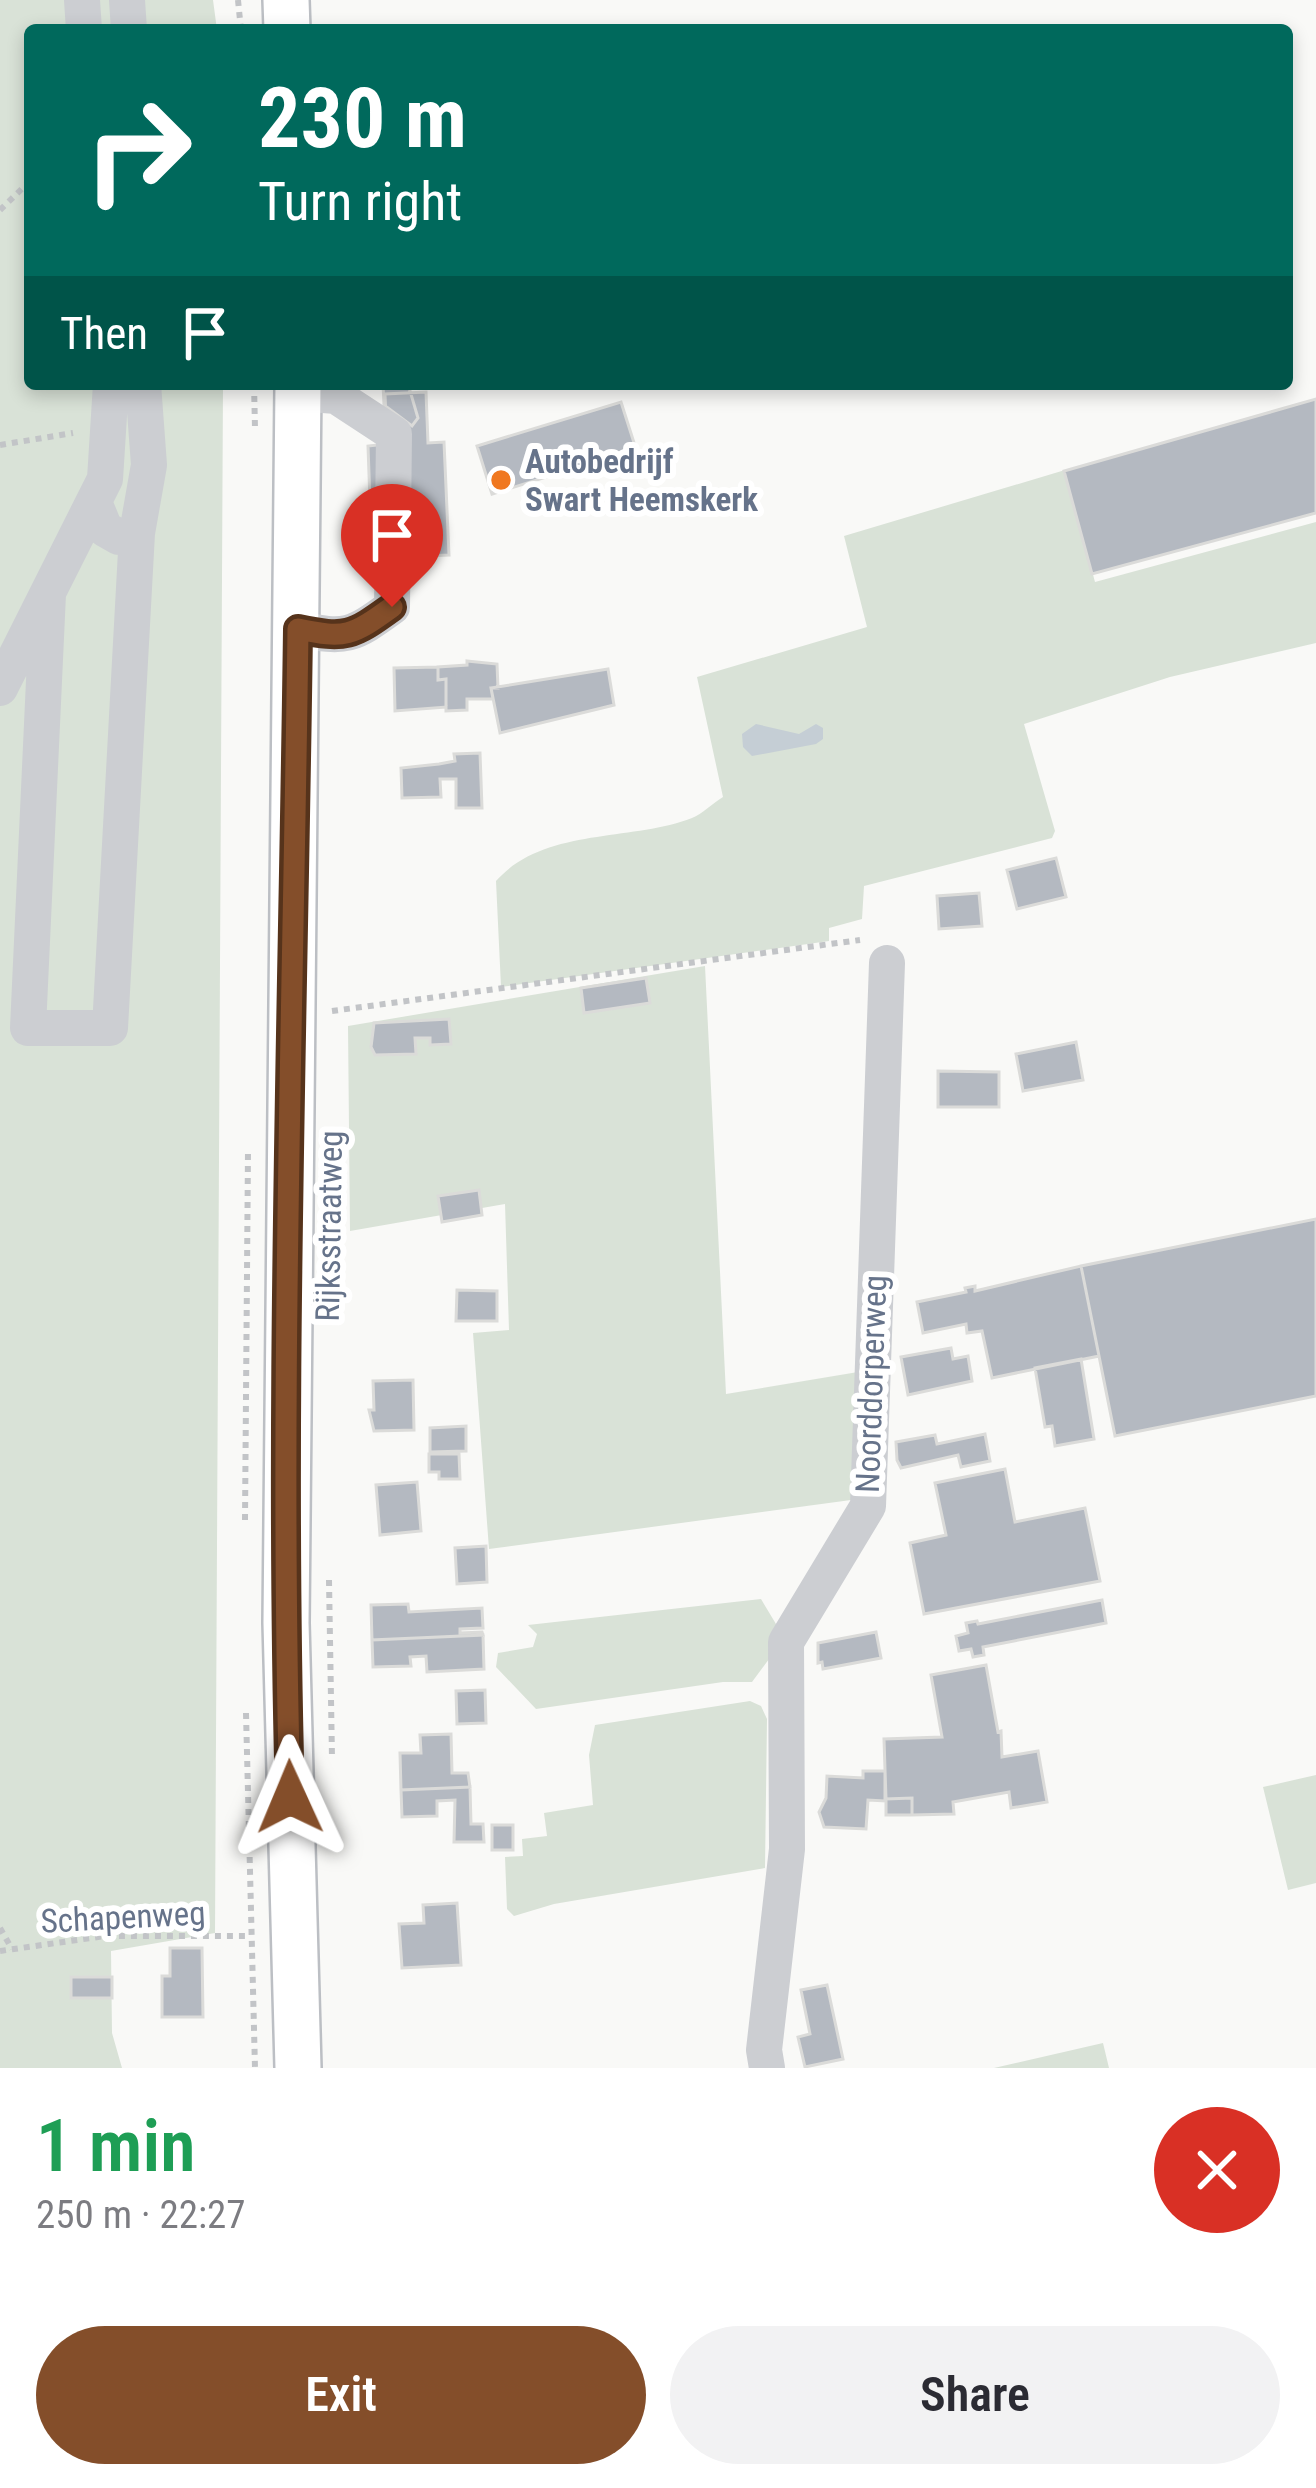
<!DOCTYPE html>
<html lang="en">
<head>
<meta charset="utf-8">
<style>
	body { margin:0; font-family:"Roboto Condensed",sans-serif; background:#f2f2f3; color:#2b2b33; height:100vh; display:flex; flex-direction:column; font-size:45px; white-space:nowrap }
	* { box-sizing:border-box; margin:0 }
	p { font-size:39px; color:#7c7c81 }
	.icon { flex:none; width:66px; height:66px; fill:none; stroke:currentColor; stroke-width:2; stroke-linecap:round; stroke-linejoin:round }
	.map { position:relative; height:2068px; overflow:hidden }
	.drawer { display:flex; flex-direction:column; background:#fff; flex:1 }
	.drawer>* { flex:none }
	.top-card { position:absolute; left:24px; top:24px; width:1269px; height:366px; border-radius:12px; box-shadow:0 6px 18px #0003; background:#00695c; color:#fff; overflow:hidden }
	.pin { position:absolute; display:grid; place-items:center; width:102px; height:102px; color:#fff; margin:-123px -51px; border-radius:50% 50% 50% 0; rotate:-45deg; box-shadow:0 0 12px #0007 }
	.pin .icon { rotate:45deg }
	.me { position:absolute; width:132px; margin:-66px; rotate:359deg; stroke-linejoin:round; filter:drop-shadow(0 0 9px #0008) }
	.turn { display:flex; align-items:center; gap:42px; height:252px; padding:0 36px; font-size:54px }
	.turn .icon { width:156px; height:156px; stroke-width:2.5 }
	.turn b { display:block; font-size:84px; line-height:102px }
	.then { display:flex; align-items:center; height:114px; padding:0 36px; background:#0003; gap:24px; font-size:45px }
	.round { display:grid; place-items:center; flex:none; width:126px; height:126px; border-radius:63px; background:#f2f2f3 }
	.head { display:flex; align-items:center; justify-content:space-between; height:204px; padding:0 36px }
	h1 { font-size:72px; font-weight:600; line-height:90px; color:#1e9e55 }
	.cta { display:flex; gap:24px; margin-top:auto; padding:24px 36px }
	.cta a { flex:1; height:138px; border-radius:72px; background:#844e2a; color:#fff; font-size:48px; font-weight:600; line-height:138px; text-align:center }
	.cta a+a { background:#f2f2f3; color:#2b2b33 }
	.map>svg:first-child { display:block }
	.green { fill:#d9e2d7 }
	.water { fill:#c5ced5 }
	.building { fill:#b4b9c1; stroke:#dbdbd9; stroke-width:3 }
	.lines { fill:none; stroke-linecap:round; stroke-linejoin:round }
	.major-casing { stroke:#bcbfc4; stroke-width:50 }
	.path { stroke:#c2c4c7; stroke-width:6; stroke-dasharray:6 6; stroke-linecap:butt }
	.minor { stroke:#ccced2; stroke-width:36 }
	.major { stroke:#fff; stroke-width:45 }
	.route-casing { stroke:#56331b; stroke-width:30 }
	.route { stroke:#844e2a; stroke-width:21 }
	.poi-dot { fill:#f07820; stroke:#fff; stroke-width:4.5 }
	.labels { text-anchor:middle; dominant-baseline:central; stroke-width:12; stroke-linejoin:round; paint-order:stroke }
	.poi-label { font-size:33px; font-weight:bold; fill:#66738a; stroke:#fff; text-anchor:start }
	.street-label { font-size:33px; fill:#66738a; stroke:#fff }
</style>
</head>
<body>
<div class="map">
<svg width="1316" height="2068" viewBox="0 0 1316 2068">
	<rect width="100%" height="100%" fill="#f9f9f7"/>
	<path class="green" d="M0,0h213l4,30h-187v354h193l-8,1549 -104,18 1,82 10,35h-122z
		M1065,470l30,112 221,-60v121l-146,34 -146,47 31,107 -3,7 -188,48 -2,33 -33,9v13l-328,46 -5,-106c48,-54 134,-39 196,-63 10,-4 21,-15 31,-21l-26,-120 170,-50 -23,-91z
		M705,966l21,428 132,-22 -7,128 -362,49 -16,-216 36,-3 -4,-126 -155,27 -2,-205z
		M761,1599l18,30 -4,22 -23,31h-29l-187,27 -40,-42 2,-14 35,-6 4,-13 -9,-9z
		M750,1701l11,5 6,13 -2,149 -211,36 -40,12 -7,-7 -2,-52 18,-1 -1,-17 25,-3 -3,-23 49,-8 -4,-50 6,-30z
		M1316,1775v108l-28,7 -25,-103z
		M1103,2043l6,25h-115z"/>
	<path class="water" d="M756,724l43,10 17,-10 7,4v11l-7,5 -64,12 -9,-9 -1,-13z"/>
	<path class="building" d="M383,384h25l10,34 -6,8 -28,-21z
		M426,392l2,51 16,-1 5,113 -77,3 -4,-112 19,-2 -2,-50z
		M1316,399v114l-224,61 -28,-103z
		M621,402l15,47 -144,45 -15,-48z
		M467,661l30,3 1,24h-7l2,11h-26v11l-21,1v-32l-8,1v-13l29,-2z
		M438,667v13l8,-1v32v-4l-51,4 -1,-43z
		M608,669l6,36 -114,28 -9,-45z
		M480,753l2,55h-26v-29h-16l1,18 -39,1 -1,-30 38,-4 16,-3 -1,-7z
		M1056,858l10,39 -49,12 -10,-39z
		M979,893l3,33 -43,3 -2,-33z
		M646,978l4,25 -66,10 -3,-25z
		M449,1019l2,25 -21,1v-7h-15l1,16 -41,1 -4,-8 3,-24z
		M1076,1042l7,38 -60,11 -7,-37z
		M938,1071l61,1v35h-61z
		M479,1190l3,25 -40,7 -4,-26z
		M1316,1219v177l-201,40 -34,-170z
		M1081,1266l18,90 -107,22 -10,-47 -15,2 -1,-9 -43,9 -6,-31 49,-10 -1,-4 10,-2v5z
		M457,1290l40,1v30h-41z
		M951,1348l2,11 15,-3 4,25 -64,14 -7,-38z
		M1081,1359l13,80 -39,7 -3,-20 -7,1 -10,-59z
		M413,1380l1,50 -40,1 -5,-21h5l-1,-29z
		M466,1426v25l-36,1v-24z
		M985,1434l5,27 -29,6 -3,-12 -57,13 -4,-8 -1,-18 39,-7 2,9z
		M429,1454h30l1,25h-21v-7h-10z
		M1005,1469l10,53 70,-14 15,73 -176,33 -14,-71 36,-8 -11,-52z
		M417,1482l4,49 -41,4 -4,-50z
		M486,1546l1,36 -30,2 -2,-36z
		M1102,1600l4,23 -123,24 1,8 -11,2 -2,-8 -12,2 -3,-15 12,-3 -2,-10 11,-2 1,3z
		M408,1604l1,8 73,-4 1,20 -23,1v4l22,-1 1,3 -111,5 -1,-35z
		M876,1632l5,26 -58,11 -1,-7 -4,1v-20z
		M483,1635l1,34 -57,3 -1,-16 -16,1 1,9 -38,1 -1,-27z
		M986,1665l12,67 3,-1 1,26 36,-6 9,51 -36,6 -2,-16 -56,10 1,12 -42,1v-17l-26,1 -2,-60 58,-2 -11,-62z
		M485,1690l1,33 -29,1 -1,-33z
		M451,1734l1,39h16l2,14 -69,3 -1,-37h21l-1,-18z
		M863,1771h22v30l-17,-1 -2,29 -42,-2 -5,-15 7,-14 1,-22 36,2z
		M470,1787l1,37h12l1,18h-30l1,-42 -18,1v15l-35,1 -1,-27z
		M912,1798v17h-26v-16z
		M492,1825h21v25h-21z
		M457,1903l4,62 -59,3 -3,-44 25,-1 -1,-18z
		M170,1948h32l1,69h-41v-41h8z
		M71,1977h41v21h-41z
		M827,1985l16,74 -38,8 -7,-30 12,-3 -9,-44z"/>
	<g class="lines">
		<g class="major-casing">
			<path id="major" d="M286,0l1,30
				M298,2068l-12,-445 12,-1239"/>
		</g>
		<path class="path" d="M238,0l3,30
			M0,210l30,-29
			M254,384l1,44
			M0,445l73,-12
			M332,1011l528,-71
			M245,1520l3,-370
			M329,1580l3,178
			M246,1713l9,355
			M0,1928l12,21
			M0,1951l105,-15h145"/>
		<path class="minor" d="M82,0l2,30
			M127,0l2,30
			M94,502l11,27 14,8 18,-4 12,-68 -6,-81
			M48,594l-20,434h82l27,-495
			M298,629c49,10 54,7 94,-22l2,-173 -58,-38 -38,-3
			M0,688l105,-209 6,-95
			M767,2068l-3,-18 23,-201 -1,-207 82,-136 19,-543"/>
		<use href="#major" class="major"/>
	</g>
	<g class="lines">
		<g class="route-casing">
			<path id="route" d="M290,1797c-11,-389 3,-779 8,-1168 48,10 54,7 94,-22"/>
		</g>
		<use href="#route" class="route"/>
	</g>
	<circle class="poi-dot" cx="501" cy="480" r="12"/>
	<g class="labels">
		<g class="poi-label">
			<text x="525" y="461">Autobedrijf<tspan x="525" dy="38">Swart Heemskerk</tspan></text>
		</g>
		<g class="street-label">
			<text transform="translate(329 1226) rotate(-89)">Rijksstraatweg</text>
			<text transform="translate(871 1384) rotate(-88)">Noorddorperweg</text>
			<text transform="translate(123 1917) rotate(-3)">Schapenweg</text>
		</g>
	</g>
</svg>
<div class="pin" style="left:392px;top:607px;background:#d93025"><svg class="icon" aria-label="arrive" viewBox="0 0 24 24"><path d="M6 21V4h12l-3 4 3 4H6"/></svg></div>
<svg class="me" style="left:290px;top:1797px" viewBox="-20 -20 40 40"><path d="M0-17L14 15 0 8-14 15z" fill="#844e2a" stroke="#fff" stroke-width="4"/></svg>
<div class="top-card">
<div class="turn"><svg class="icon" aria-label="right" viewBox="0 0 24 24"><path d="M7 20v-9h11M14 6l5 5-5 5"/></svg><div><b>230 m</b>Turn right</div></div>
<div class="then">Then<svg class="icon" aria-label="arrive" viewBox="0 0 24 24"><path d="M6 21V4h12l-3 4 3 4H6"/></svg></div>
</div>
</div>
<section class="drawer">
<div class="head"><div><h1>1 min</h1><p>250 m · 22:27</p></div><a class="round" style="background:#d93025;color:#fff"><svg class="icon" aria-label="close" viewBox="0 0 24 24"><path d="M6 6l12 12M18 6L6 18"/></svg></a></div>
<div class="cta"><a>Exit</a><a>Share</a></div>
</section>
</body>
</html>
